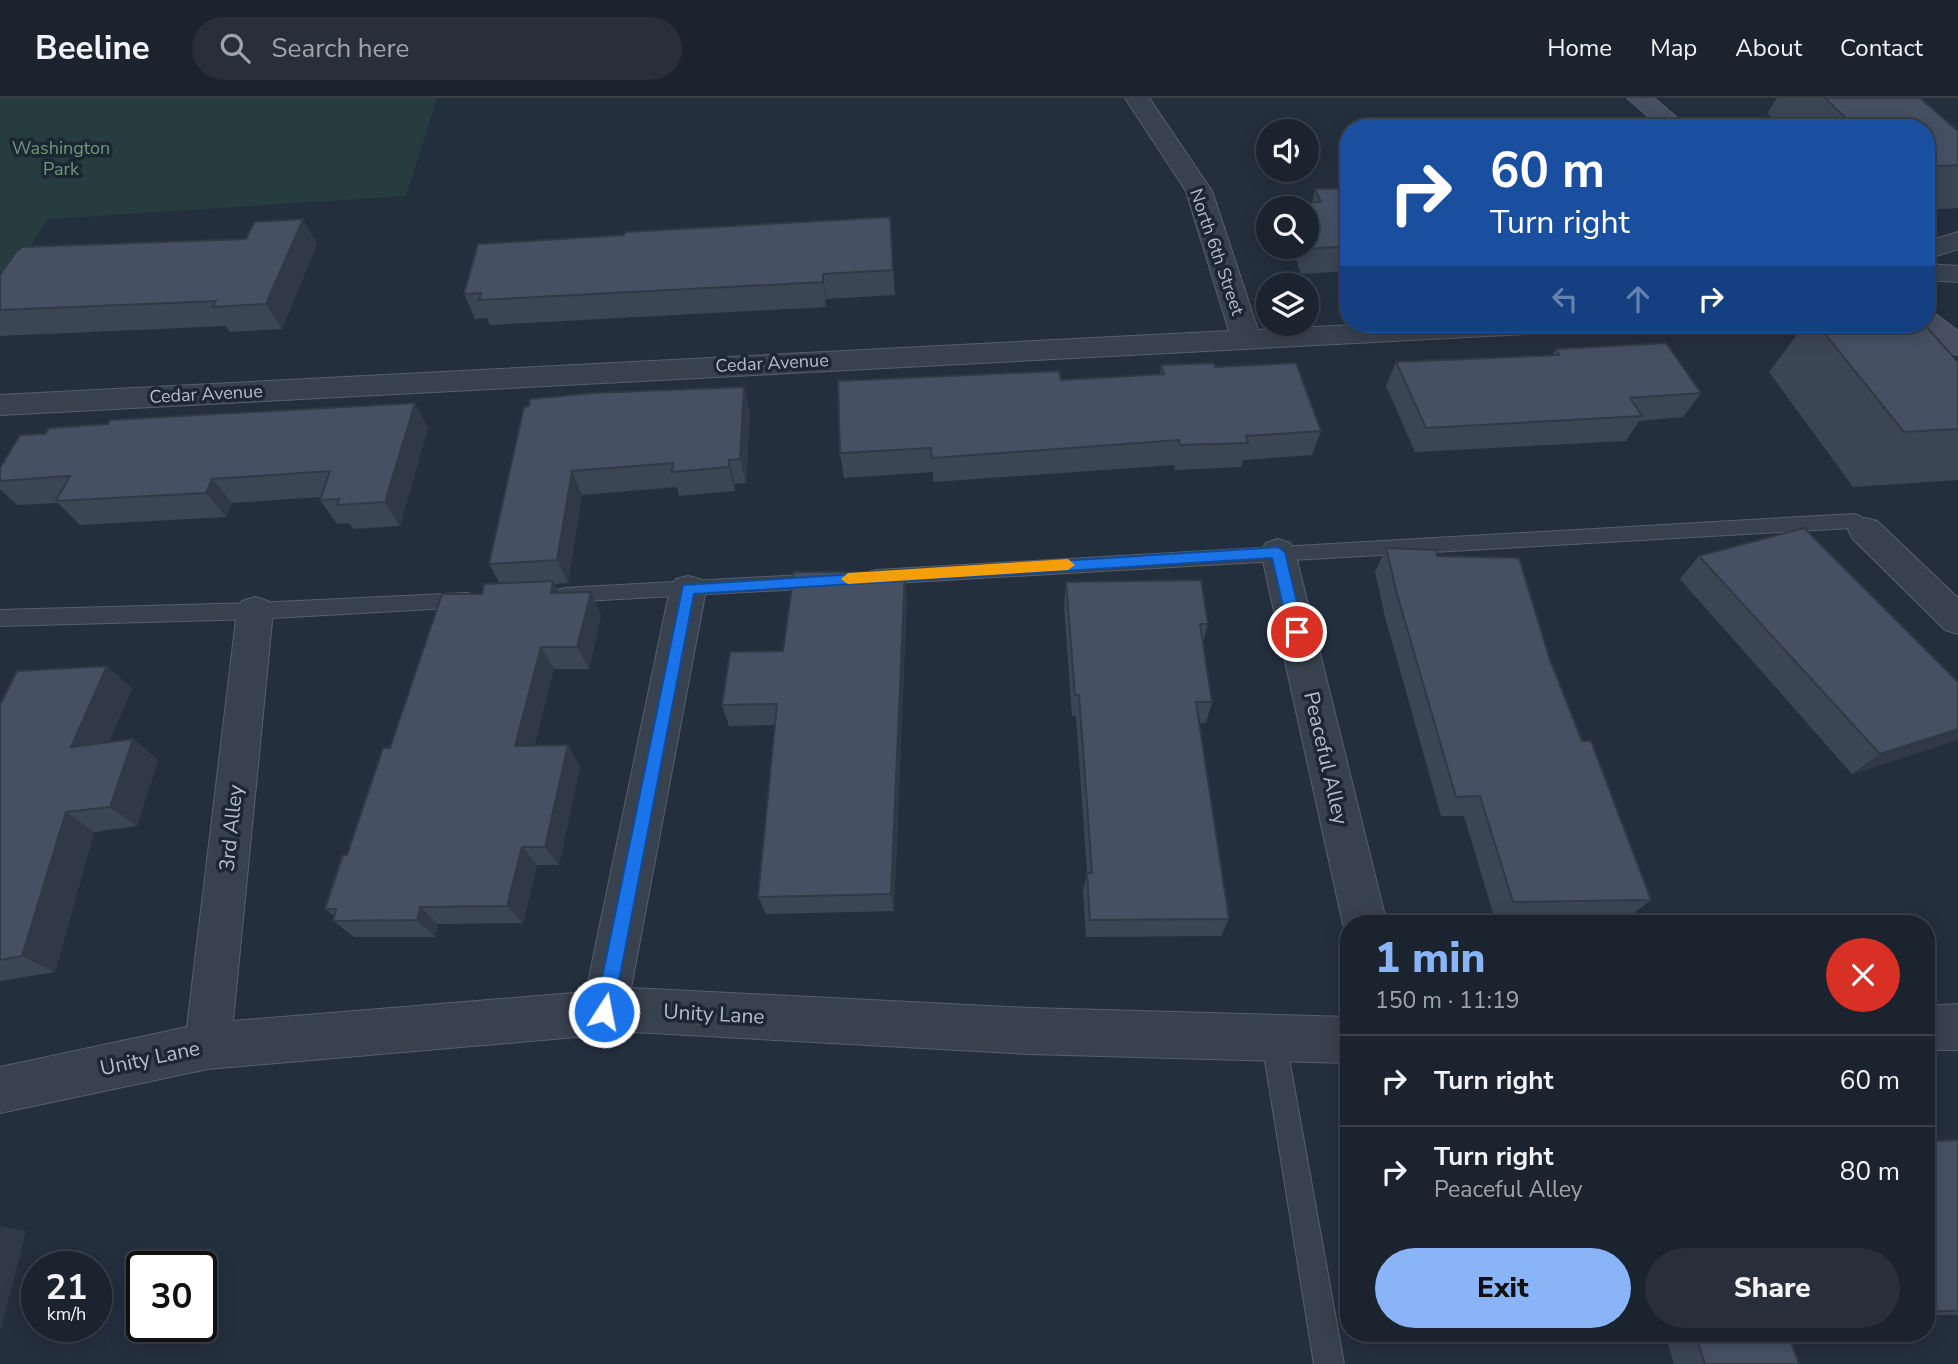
<!DOCTYPE html>
<html lang="en">
<head>
<meta charset="utf-8">
<style>
	body { margin:0; font-family:"Nunito Sans",sans-serif; background:#282f3a; color:#f1f3f6; height:100vh; display:flex; flex-direction:column; font-size:26px; white-space:nowrap }
	* { box-sizing:border-box; margin:0 }
	p { font-size:23px; color:#a0a4aa }
	.icon { flex:none; width:38px; height:38px; fill:none; stroke:currentColor; stroke-width:2; stroke-linecap:round; stroke-linejoin:round }
	.map { position:relative; flex:1; overflow:hidden }
	.side { position:absolute; left:1340px; top:817px; width:595px; height:427px; display:flex; flex-direction:column; background:#1b232e; border-radius:28px; box-shadow:0 4px 18px #0003,0 0 0 2px #39404a }
	.side>* { flex:none }
	.hud { position:absolute; left:1340px; top:21px; width:595px; height:214px; border-radius:28px; box-shadow:0 4px 18px #0003,0 0 0 2px #39404a; background:#1a4fa0; color:#fff; overflow:hidden }
	.buttons { position:absolute; left:1256px; top:21px; display:grid; gap:14px }
	.buttons a { display:grid; place-items:center; width:63px; height:63px; border-radius:50%; background:#1b232e; box-shadow:0 4px 18px #0003,0 0 0 2px #39404a; font-size:35px }
	.speed { position:absolute; left:21px; top:1153px; display:flex; gap:14px; font-size:35px; font-weight:700; text-align:center }
	.speed>* { display:grid; place-content:center; width:91px; height:91px; border-radius:50%; background:#1b232e; box-shadow:0 4px 18px #0003,0 0 0 2px #39404a; line-height:1 }
	.speed small { font-size:18px; font-weight:400 }
	.speed .limit { border:4px solid #111; border-radius:10px; background:#fff; color:#111 }
	.pin { position:absolute; display:grid; place-items:center; width:60px; height:60px; color:#fff; margin:-30px; border:4px solid #fff; border-radius:50%; box-shadow:0 2px 7px #0007 }
	.me { position:absolute; width:77px; margin:-38px; rotate:11deg; stroke-linejoin:round; filter:drop-shadow(0 0 5px #0008) }
	.turn { display:flex; align-items:center; gap:24px; height:147px; padding:0 35px; font-size:32px }
	.turn .icon { width:91px; height:91px; stroke-width:2.5 }
	.turn b { display:block; font-size:49px; line-height:60px }
	.lanes { display:flex; align-items:center; height:66px; padding:0 35px; background:#0003; justify-content:center; gap:35px; direction:ltr }
	.lanes .off { opacity:.35 }
	.round { display:grid; place-items:center; flex:none; width:74px; height:74px; border-radius:37px; background:#282f3a }
	.head { display:flex; align-items:center; justify-content:space-between; height:119px; padding:0 35px }
	h1 { font-size:42px; font-weight:800; line-height:52px; color:#8ab4f8 }
	.button { display:flex; gap:14px; margin-top:auto; padding:14px 35px }
	.button a { flex:1; height:80px; border-radius:42px; background:#8ab4f8; color:#111; font-size:28px; font-weight:800; line-height:80px; text-align:center }
	.button a+a { background:#282f3a; color:#f1f3f6 }
	ul { padding:0; list-style:none }
	li { display:flex; align-items:center; gap:21px; height:91px; padding:0 35px; border-top:2px solid #39404a }
	li div { flex:1 }
	li b { display:block; font-size:26px }
	li em { font-style:normal }
	header { display:flex; align-items:center; gap:42px; box-sizing:border-box; height:98px; padding:0 35px; background:#1b232e; border-bottom:2px solid #39404a }
	header strong { font-size:33px }
	nav { display:flex; gap:38px; margin-inline-start:auto; font-size:24px }
	.search { width:490px; height:63px; background:#282f3a; display:flex; align-items:center; gap:18px; box-sizing:border-box; padding:0 24px; border-radius:38px; color:#a0a4aa; font-size:26px }
	.map>svg:first-child { display:block }
	.green { fill:#263c3f }
	.lines { fill:none; stroke-linecap:round; stroke-linejoin:round }
	.lane-casing { stroke:#565f6c; stroke-width:2 }
	.street-casing { stroke:#565f6c; stroke-width:2 }
	.secondary-casing { stroke:#565f6c; stroke-width:2 }
	.lane { fill:#38414e; fill-rule:evenodd }
	.street { fill:#38414e; fill-rule:evenodd }
	.secondary { fill:#465061; fill-rule:evenodd }
	.wall { fill:#3b4654 }
	.shaded-wall { fill:#303945 }
	.building { fill:#455162; stroke:#303945; stroke-width:2 }
	.route { fill:#1a73e8; stroke:#114b97; stroke-width:2 }
	.slow { fill:#f59e0b }
	.labels { text-anchor:middle; dominant-baseline:central; stroke-width:7; stroke-linejoin:round; paint-order:stroke }
	.far-park-label { font-size:18px; fill:#6b9a76; stroke:#1d2633 }
	.far-street-label { font-size:18px; fill:#b4bcc9; stroke:#1d2633 }
	.street-label { font-size:21px; fill:#b4bcc9; stroke:#1d2633 }
</style>
</head>
<body>
<header>
<strong>Beeline</strong>
<div class="search"><svg class="icon" aria-label="search" viewBox="0 0 24 24"><circle cx="10" cy="10" r="6"/><path d="M15 15l6 6"/></svg>Search here</div>
<nav><a>Home</a><a>Map</a><a>About</a><a>Contact</a></nav>
</header>
<div class="map">
<svg width="1958" height="1266" viewBox="0 0 1958 1266">
	<rect width="100%" height="100%" fill="#242f3e"/>
	<path class="green" d="M0,0h437l-31,98 -358,23 -48,73z"/>
	<g class="lines">
		<g class="lane-casing">
			<path id="lane" d="M1854,416l6,2 14,14 -2,5h-14l-8,-7 -974,56 -7,-2 -3,-5 3,-5 7,-2z
				M819,476l7,2 3,5 -3,5 -7,2 -254,14 -7,-2 -3,-5 3,-5 7,-2z
				M467,495l7,2 3,5 -3,5 -7,2 -212,12 -255,7v-16l255,-7z
				M1273,926l9,3 3,9 59,328h-30l-53,-328 3,-9z"/>
		</g>
		<g class="street-casing">
			<path id="street" d="M1125,0h24l63,93 46,139 114,-6h186l-4,6 -10,3 -1544,82v-20l1229,-64 -43,-140z
				M1958,134v17l-31,10v-17z
				M1927,166l31,2v16l-31,-2z
				M1865,420l12,3 81,77v36l-13,-4 -92,-91 -5,-9 5,-9z
				M1278,441l12,4 5,9 92,372h-38v13l-6,-13 -82,-372 5,-9z
				M688,478l12,3 6,10 -75,399 399,20 319,9v46l-319,-9 -397,-22 -425,37 -208,44v-46l187,-40 50,-416 5,-10 13,-4 13,4 5,10 -40,410 353,-29 84,-403 6,-10z
				M1958,906v46h-31v-44z"/>
		</g>
		<g class="secondary-casing">
			<path id="secondary" d="M1627,0h27l35,30h-27z
				M1927,214l10,3 21,16v24l-10,-2 -31,-26 -3,-3h13z"/>
		</g>
		<use href="#lane" class="lane"/>
		<use href="#street" class="street"/>
		<use href="#secondary" class="secondary"/>
	</g>
	<path class="wall" d="M1777,0h143l38,33v77h-1l-30,2v-82h-145l-15,-15z
		M1349,90v83l-48,3 -9,-27h15v-39h-16l2,-4 19,-1 3,-14z
		M890,119l5,78 -69,4v8l-336,18 -3,-7 -12,1 -11,-25 160,-59z
		M317,146l-35,85 -52,3 -4,-6 -226,10v-61z
		M1805,226h119l34,38v118l-105,7 -84,-115z
		M1556,251l145,44 -18,24 -44,4 -13,20 -211,11 -29,-66 10,-24 156,-7z
		M1161,267l54,2 106,64 -9,24 -69,5 -2,7 -66,3 -1,-5 -241,17v-10l-89,6 -4,-25 221,-73 99,-5z
		M744,289l6,25 -4,71 -11,1v7l-56,5 -2,-9 -95,8 -14,88 -13,1 4,9 42,22 -12,54h-35l-20,77 46,20 -21,99h-22l-14,58 -85,1 -3,13h-81l-21,-16 1,-5 -9,-7 65,-161 92,-154 18,-10 -11,-20 35,-157z
		M415,305l13,25 -28,98 -47,3 -4,-6 -12,1 -17,-24 1,-3 -89,6 -6,14 -146,8 -22,-22 -41,2 -17,-16v-21l45,-34z
		M1386,450l51,8 113,104 32,81 69,159 -22,17 -134,3 -31,-104h-23l-56,-199 -10,-45z
		M1699,458l259,184 -106,34 -172,-195z
		M1066,484l142,42 -5,18 9,60 -6,21h-7l30,196 -8,17 -135,1 -3,-46 4,-18 -11,-157h-4l-8,-111z
		M907,497l-13,316 -128,3 -8,-17 17,-172 -46,1 -7,-21 61,-54z
		M132,590l-23,54 24,-3 25,21 -21,66 -43,6 -39,140 -55,9v-276z
		M1958,1042v175h-31v-174z
		M1349,1054v29l-5,-25z
		M1665,1236h123l11,30h-125z"/>
	<path class="shaded-wall" d="M303,121l14,25 -35,85 -16,-25z
		M823,176l3,25v8l-3,-25z
		M744,289l6,25 -4,71 -6,-24z
		M415,305l13,25 -28,98 -15,-24z
		M729,362l6,24v7l-6,-24z
		M572,373l10,24 -14,88 -11,-23z
		M212,381l20,24 -6,14 -20,-24z
		M905,474l2,23 -13,316 -3,-17z
		M553,483l12,23 -14,-11z
		M591,494l10,23 -12,54 -12,-22z
		M541,549l13,22 -25,97 -14,-20z
		M107,568l25,22 -34,79 -27,-20z
		M1958,631v11l-106,34 28,-20z
		M133,641l25,21 -21,66 -27,-19z
		M568,647l12,21 -21,99 -14,-18z
		M66,714l28,20 -39,140 -33,-16z
		M522,749l15,18 -14,58 -16,-17z
		M420,809l18,17 -3,13 -18,-17z
		M0,1128l26,5 -26,102z"/>
	<path class="building" d="M1825,0h95l38,33v34l-31,2v-39h-71z
		M1349,90v58l-41,3 -1,-41h-13l-1,-4 28,-2 -6,-13z
		M890,119l3,53 -70,4v8l-344,18 2,-7 -17,1 14,-50 146,-9 1,-3z
		M303,121l-37,85 -53,3 3,-6 -216,9v-35l16,-23 6,-5 224,-8 8,-17z
		M1817,226h107l34,38v67l-54,3z
		M1666,245l35,50 -71,5 12,18 -216,12 -30,-66 163,-7 -3,-6z
		M1214,265l1,4 81,-4 25,68 -75,5 2,7 -68,2 -1,-5 -247,18 -1,-10 -91,5 -2,-72 221,-10 2,9 103,-6 -3,-9z
		M744,289l-4,72 -11,1v7l-57,5 1,-9 -101,8 -15,89 -68,4 35,-157 5,-1 1,-7 61,-6z
		M415,305l-30,99 -48,3 2,-6 -19,1 10,-29 -118,8 -6,14 -150,8 14,-25 -70,5v-13l20,-33 25,-1 4,-6 59,-4 2,-4z
		M1804,430l154,154v47l-78,25 -181,-198z
		M1386,450l50,2 1,6 82,2 31,102 32,81h9l60,159 -138,2 -33,-106 -24,1 -59,-203z
		M794,474h111l-14,322 -133,3 19,-193 -55,1 8,-53 53,-1z
		M1201,482l7,44h-8l12,78h-16l33,217 -139,1 -3,-47h5l-13,-178h-4l-9,-113z
		M553,483l-2,12 40,-1 -14,55h-36l-26,99 53,-1 -23,102h-23l-15,59 -87,1 -3,13 -84,1 3,-12h-11l18,-54h4l36,-107h7l52,-154h40l2,-10z
		M107,568l-36,81 62,-8 -23,68 -44,5 -44,144 -22,4v-255l17,-34z
		M1958,1042v171h-31v-170z
		M1695,1236h93l11,30h-94z"/>
	<path class="route" d="M1278,449l7,5 19,80 -7,5 -8,-5 -17,-74 -578,36 -81,418 -2,7 -7,2 -7,-2 -2,-7 88,-427z"/>
	<path class="slow" d="M1068,461l7,6 -7,5 -220,14 -7,-5 7,-6z"/>
	<g class="labels">
		<g class="far-park-label">
			<text x="61" y="50">Washington<tspan x="61" dy="21">Park</tspan></text>
		</g>
		<g class="far-street-label">
			<text transform="translate(1217 154) rotate(71)">North 6th Street</text>
			<text transform="translate(772 265) rotate(-3)">Cedar Avenue</text>
			<text transform="translate(206 296) rotate(-3)">Cedar Avenue</text>
		</g>
		<g class="street-label">
			<text transform="translate(1326 660) rotate(77)">Peaceful Alley</text>
			<text transform="translate(231 730) rotate(-84)">3rd Alley</text>
			<text transform="translate(714 916) rotate(3)">Unity Lane</text>
			<text transform="translate(150 960) rotate(-12)">Unity Lane</text>
		</g>
	</g>
</svg>
<div class="buttons">
<a><svg class="icon" aria-label="sound" viewBox="0 0 24 24"><path d="M4 9h4l5-4v14l-5-4H4zM17 9q2 3 0 6"/></svg></a>
<a><svg class="icon" aria-label="search" viewBox="0 0 24 24"><circle cx="10" cy="10" r="6"/><path d="M15 15l6 6"/></svg></a>
<a><svg class="icon" aria-label="layers" viewBox="0 0 24 24"><path d="M12 4l9 5-9 5-9-5zM3 14l9 5 9-5"/></svg></a>
</div>
<div class="speed"><div>21<small>km/h</small></div><div class="limit">30</div></div>
<div class="pin" style="left:1297px;top:534px;background:#d93025"><svg class="icon" aria-label="arrive" viewBox="0 0 24 24"><path d="M6 21V4h12l-3 4 3 4H6"/></svg></div>
<svg class="me" style="left:604px;top:914px" viewBox="-20 -20 40 40"><circle r="17" fill="#1a73e8" stroke="#fff" stroke-width="3"/><path d="M0-11L8 9 0 5-8 9z" fill="#fff"/></svg>
<div class="hud">
<div class="turn"><svg class="icon" aria-label="right" viewBox="0 0 24 24"><path d="M7 20v-9h11M14 6l5 5-5 5"/></svg><div><b>60 m</b>Turn right</div></div>
<div class="lanes"><svg class="icon off" aria-label="left" viewBox="0 0 24 24"><path d="M17 20v-9H6M10 6l-5 5 5 5"/></svg><svg class="icon off" aria-label="ahead" viewBox="0 0 24 24"><path d="M12 20V5M6 11l6-6 6 6"/></svg><svg class="icon" aria-label="right" viewBox="0 0 24 24"><path d="M7 20v-9h11M14 6l5 5-5 5"/></svg></div>
</div>
<section class="side">
<div class="head"><div><h1>1 min</h1><p>150 m · 11:19</p></div><a class="round" style="background:#d93025;color:#fff"><svg class="icon" aria-label="close" viewBox="0 0 24 24"><path d="M6 6l12 12M18 6L6 18"/></svg></a></div>
<ul>
<li><svg class="icon" aria-label="right" viewBox="0 0 24 24"><path d="M7 20v-9h11M14 6l5 5-5 5"/></svg><div><b>Turn right</b></div><em>60 m</em></li>
<li><svg class="icon" aria-label="right" viewBox="0 0 24 24"><path d="M7 20v-9h11M14 6l5 5-5 5"/></svg><div><b>Turn right</b><p>Peaceful Alley</p></div><em>80 m</em></li>
</ul>
<div class="button"><a>Exit</a><a>Share</a></div>
</section>
</div>
</body>
</html>
